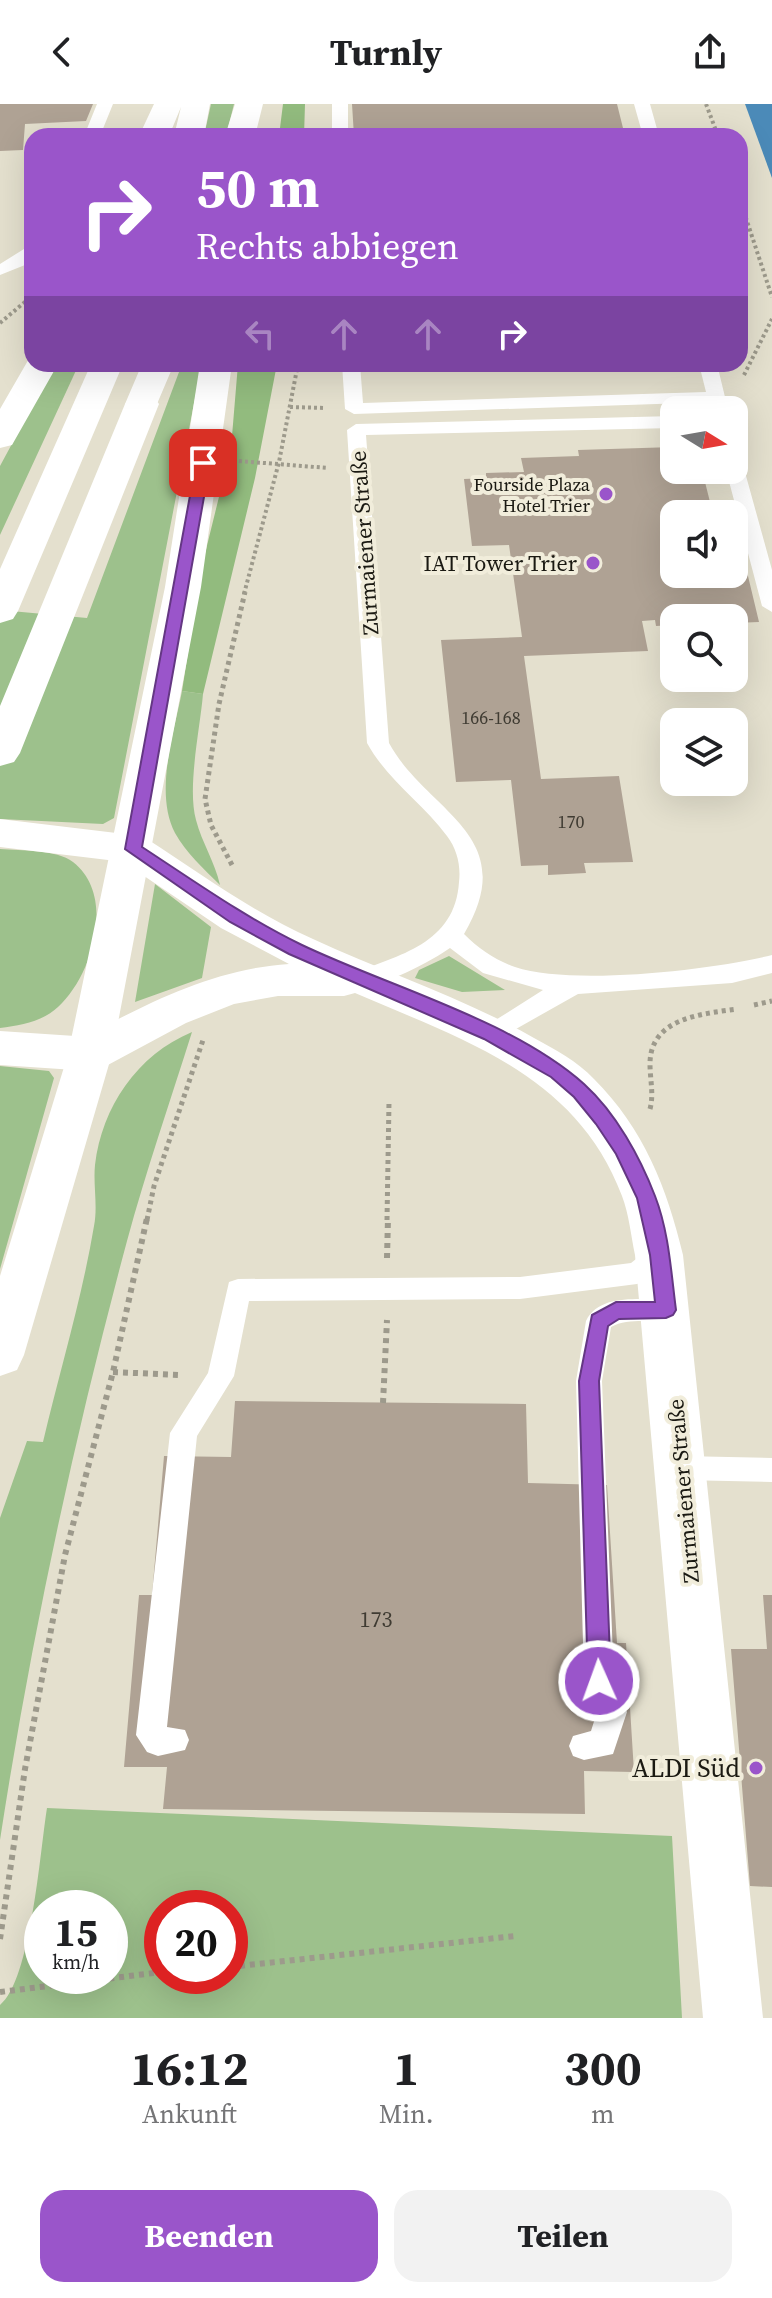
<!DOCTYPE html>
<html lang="de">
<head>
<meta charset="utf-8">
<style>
	body { margin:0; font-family:"Source Serif 4",serif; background:#f2f2f2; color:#202124; height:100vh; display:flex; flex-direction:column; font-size:30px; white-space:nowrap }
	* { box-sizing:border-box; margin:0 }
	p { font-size:26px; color:#757577 }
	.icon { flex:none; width:44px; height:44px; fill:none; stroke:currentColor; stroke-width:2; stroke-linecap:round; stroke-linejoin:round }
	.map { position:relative; height:1914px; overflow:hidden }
	.details { display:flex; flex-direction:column; background:#fff; flex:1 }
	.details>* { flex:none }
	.top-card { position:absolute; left:24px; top:24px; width:724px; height:244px; border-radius:24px; box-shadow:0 8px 32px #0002; background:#9a55ca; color:#fff; overflow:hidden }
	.needle { width:52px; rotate:101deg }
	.controls { position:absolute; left:660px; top:292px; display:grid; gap:16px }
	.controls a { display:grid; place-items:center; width:88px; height:88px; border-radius:16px; background:#fff; box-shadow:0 8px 32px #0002; font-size:40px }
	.speed { position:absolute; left:24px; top:1786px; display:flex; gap:16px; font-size:40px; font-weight:700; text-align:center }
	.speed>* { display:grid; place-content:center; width:104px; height:104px; border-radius:50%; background:#fff; box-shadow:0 8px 32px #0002; line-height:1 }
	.speed small { font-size:20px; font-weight:400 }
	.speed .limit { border:12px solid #d22; background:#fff; color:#111 }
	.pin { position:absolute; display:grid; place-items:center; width:68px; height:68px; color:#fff; margin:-34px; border-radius:16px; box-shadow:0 4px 12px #0006 }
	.me { position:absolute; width:88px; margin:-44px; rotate:358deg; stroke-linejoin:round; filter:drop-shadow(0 0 6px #0008) }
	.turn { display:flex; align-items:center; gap:28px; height:168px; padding:0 40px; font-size:36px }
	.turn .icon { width:104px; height:104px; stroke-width:2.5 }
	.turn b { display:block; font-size:56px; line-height:68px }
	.lanes { display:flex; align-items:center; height:76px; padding:0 40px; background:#0003; justify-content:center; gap:40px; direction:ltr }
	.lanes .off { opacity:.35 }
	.eta { display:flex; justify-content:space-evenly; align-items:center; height:136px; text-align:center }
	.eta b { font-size:48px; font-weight:700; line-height:56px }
	.primary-button { display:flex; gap:16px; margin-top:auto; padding:16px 40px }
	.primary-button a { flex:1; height:92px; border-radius:24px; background:#9a55ca; color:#fff; font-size:32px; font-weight:700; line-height:92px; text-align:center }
	.primary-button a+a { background:#f2f2f2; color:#202124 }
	header { display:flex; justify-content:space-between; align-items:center; height:104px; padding:0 40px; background:#fff; font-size:36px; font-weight:700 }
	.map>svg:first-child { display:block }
	.green { fill:#9dc18c; fill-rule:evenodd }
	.forest { fill:#92bb7e }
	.water { fill:#4b8ab8 }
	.building { fill:#afa294 }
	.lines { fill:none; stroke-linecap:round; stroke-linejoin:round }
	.path-far2 { stroke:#9d9a8c; stroke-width:4; stroke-dasharray:3 3; stroke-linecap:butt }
	.path-far1 { stroke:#9d9a8c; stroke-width:5; stroke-dasharray:4 4; stroke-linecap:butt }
	.path { stroke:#9d9a8c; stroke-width:6; stroke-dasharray:5 5; stroke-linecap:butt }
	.service { fill:#fff; fill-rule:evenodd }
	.minor { fill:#fff; fill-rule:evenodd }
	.secondary { fill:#fff; fill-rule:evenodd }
	.primary { fill:#fff; fill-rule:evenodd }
	.motorway { fill:#fff; fill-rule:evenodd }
	.route { fill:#9a55ca; stroke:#643783; stroke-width:2 }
	.poi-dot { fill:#9a55ca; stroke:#f1eddb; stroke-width:3 }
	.labels { text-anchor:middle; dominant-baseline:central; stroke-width:8; stroke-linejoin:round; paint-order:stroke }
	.far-poi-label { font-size:18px; fill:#1a1912; stroke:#f1eddb; text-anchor:end }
	.number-label { font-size:18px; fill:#3f3b32 }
	.street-label { font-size:22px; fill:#1a1912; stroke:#f1eddb }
	.poi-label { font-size:22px; fill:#1a1912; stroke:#f1eddb; text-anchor:end }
	.near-number-label { font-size:22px; fill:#3f3b32 }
	.near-poi-label { font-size:26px; fill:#1a1912; stroke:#f1eddb; text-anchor:end }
</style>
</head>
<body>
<header><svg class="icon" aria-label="back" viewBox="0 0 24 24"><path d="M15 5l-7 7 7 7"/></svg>Turnly<svg class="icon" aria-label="share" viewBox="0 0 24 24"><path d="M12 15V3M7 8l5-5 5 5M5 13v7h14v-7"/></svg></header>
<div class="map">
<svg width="772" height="1914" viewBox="0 0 772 1914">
	<rect width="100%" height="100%" fill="#e4e0ce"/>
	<path class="green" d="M211,0h23l-8,32h-22z
		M55,260h24l-79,171v-69z
		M182,260h22l-8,29 -82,425 -11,6 -103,-5v-209l87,8z
		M182,587l21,3c-3,35 -16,94 -7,126 6,23 19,42 24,65 -16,-16 -34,-32 -45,-52 -21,-41 -1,-100 7,-142z
		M0,745c21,2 56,0 73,13 44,34 19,114 -15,145 -16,15 -37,18 -58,21z
		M155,780l56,43 -9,51 -67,24z
		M449,852l56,34 -43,2 -47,-14 4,-8z
		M192,928c-22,70 -46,139 -65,209 -53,197 -96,397 -127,599v-322l27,-77 16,1c17,-72 39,-144 51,-216 4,-20 -1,-41 1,-61 7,-58 42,-110 97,-133z
		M0,962l49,5 5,7 -54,191z
		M47,1704l625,28 10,182h-682v-13c31,-25 40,-154 47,-197zM42,1804h68v68h-68zM162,1804h68v68h-68z"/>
	<path class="forest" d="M283,0h22l-1,32h-25z
		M238,260h39l-22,114 -52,216 -21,-3 19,-121 30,-122z"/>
	<path class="water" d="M745,0h27v74z"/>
	<path class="building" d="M0,0h93l-7,17 -61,3 -2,26 -23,1z
		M352,0h265l8,32h-271z
		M674,343v23h28l11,44h-39v60h60v-23h8l17,71 -25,1v-5h-60v7l-18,1 -1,-6 -13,1 6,30 -124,5 17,123 78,-3 14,86 -49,1 2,10 -38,2v-10l-27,1 -10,-86 -55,2 -15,-142 81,-3 -13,-92 -37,1 -8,-67 22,-1v-5l38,-1 -3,-14 58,-2 -1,-6z
		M235,1297l291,3 2,79 79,2 10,158h9l8,129 -50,-1 1,43 -422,-5 4,-42h-43l15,-172h13l12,-139 67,1z
		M763,1491h9v292l-22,-1 -19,-237h36z"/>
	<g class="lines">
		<path class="path-far2" d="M706,0l12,32
			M740,96l32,97
			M0,219l32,-27
			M744,271l28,-56
			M290,303l35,1
			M239,357l89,7
			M244,490l35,-132 19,-98"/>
		<path class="path-far1" d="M232,761l-21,-40 -6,-26 14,-95 26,-112
			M754,901l18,-4
			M650,1005c4,-15 0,-29 0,-45 0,-46 51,-50 87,-55
			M147,1116l7,-34 49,-146
			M387,1116l2,-118"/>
		<path class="path" d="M387,1154l1,-40
			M113,1268l67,3
			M383,1299l4,-83
			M0,1835l25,-170 40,-214 48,-183 34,-154
			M230,1863l285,-31
			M0,1888l162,-20"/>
		<path class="service" d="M97,0h16l-13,32h-16z
			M332,0h16v32h-16z
			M634,0h16l9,32h-16z
			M32,140v14l-7,7 -25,10v-11z
			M342,260h18l3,39 343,-11 -7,-28h18l8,33 -9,5 -362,12 -9,-5z
			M674,312v12l-308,7 23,308c38,70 134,91 75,191 15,15 31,26 51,33 57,19 197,3 257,-12v18l-40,10 -154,11 -87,49 -8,-3 -4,-6 4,-6 60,-38 -60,-17 -33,-25c-18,13 -78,45 -99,38l-4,-6 4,-6c48,-19 104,-30 108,-92 2,-16 -2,-33 -12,-46 -25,-34 -59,-55 -80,-93l-20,-313 9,-6z
			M734,355l9,6 29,105v42l-10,-6 -36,-136h8z
			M659,1140l9,4 4,7c-7,13 -21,24 -35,29l-117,15 -271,2 -15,75 -37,60 -30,291 18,3 4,10 -4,10 -27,6 -11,-4 -11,-17 34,-302 38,-60 21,-91 9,-3 282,-2 111,-14 19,-15z
			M666,1195l9,3 4,8 -4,8c-20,7 -45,-2 -64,9l-9,54 12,300 13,31 -14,42 -29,6 -11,-4 -4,-10 4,-10 18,-5 6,-19 -13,-31 -8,-300 10,-60c13,-28 54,-21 80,-22z
			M681,1352l91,2v24l-91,-2 -10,-3 -4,-9 4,-9z"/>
		<path class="minor" d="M133,731l14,4c54,35 107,74 166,100 73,34 151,59 221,99 22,12 43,23 60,41 50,50 73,109 89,176l80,763h-60l-68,-763c-4,-19 -6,-41 -13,-59 -46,-122 -159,-156 -267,-203l-11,3h-66l-44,8 -48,19 -80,43 -16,5 -16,-5 -6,-12 6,-12c69,-36 136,-73 215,-78l-68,-36 -102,-69 -6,-10 6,-10z"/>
		<path class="secondary" d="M0,715l133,16 14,4 6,10 -6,10 -14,4 -133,-16z
			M0,927l90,6 16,5 6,12 -6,12 -16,5 -90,-6z"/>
		<path class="primary" d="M154,0h56l-6,32h-30l7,-29 -12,29h-30z
			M235,0h28l-8,32h-30z
			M30,253l2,7h26l-46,81 -12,3v-39z
			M142,260h32l-20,47 -12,3 -12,-3 -5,-7z
			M200,260h32l-31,223 -89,467 -6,12 -16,5 -16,-5 -6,-12 97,-467z"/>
		<path class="motorway" d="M91,260h32l-105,247 -5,8 -13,4v-54z
			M142,290l12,3 5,7 -139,349 -6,9 -14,4v-60l125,-302 5,-7z
			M90,933l16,5 6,12 -88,301 -7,15 -17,6v-100l68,-222 6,-12z"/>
	</g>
	<path class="route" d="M203,355l7,4 -68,384c52,34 104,71 160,98 88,42 210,75 282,139 32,29 56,73 71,112 14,36 16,76 21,114l-3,5 -7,3 -47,1 -11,7 -9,55 12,300 -4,7 -8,3 -8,-3 -3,-7 -9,-300 13,-66 24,-13h39l-5,-47 -13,-57 -21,-44 -20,-30 -22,-27 -23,-20 -67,-38 -195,-85 -59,-32 -105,-73 71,-386z"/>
	<g class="poi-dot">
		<circle cx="606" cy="390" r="8"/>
		<circle cx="593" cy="459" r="8"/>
		<circle cx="756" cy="1664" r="8"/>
	</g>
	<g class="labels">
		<g class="far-poi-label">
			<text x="590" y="380">Fourside Plaza<tspan x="590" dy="21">Hotel Trier</tspan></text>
		</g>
		<g class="number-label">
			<text x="491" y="613">166-168</text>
			<text x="571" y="717">170</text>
		</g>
		<g class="street-label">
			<text transform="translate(364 439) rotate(-94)">Zurmaiener Straße</text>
			<text transform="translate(683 1387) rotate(-95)">Zurmaiener Straße</text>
		</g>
		<g class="poi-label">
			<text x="577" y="459">IAT Tower Trier</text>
		</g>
		<g class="near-number-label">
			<text x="376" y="1515">173</text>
		</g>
		<g class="near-poi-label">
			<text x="740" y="1664">ALDI Süd</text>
		</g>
	</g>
</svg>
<div class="controls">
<a><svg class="needle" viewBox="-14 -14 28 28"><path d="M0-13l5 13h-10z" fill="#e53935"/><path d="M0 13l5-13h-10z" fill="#757577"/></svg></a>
<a><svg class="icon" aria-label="sound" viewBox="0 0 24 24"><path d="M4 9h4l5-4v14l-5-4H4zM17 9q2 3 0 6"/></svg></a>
<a><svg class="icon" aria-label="search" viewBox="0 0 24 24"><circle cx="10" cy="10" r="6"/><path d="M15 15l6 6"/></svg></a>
<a><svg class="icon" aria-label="layers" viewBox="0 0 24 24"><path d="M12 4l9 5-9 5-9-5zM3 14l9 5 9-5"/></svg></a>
</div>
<div class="speed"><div>15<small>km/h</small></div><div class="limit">20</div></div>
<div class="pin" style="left:203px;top:359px;background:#d93025"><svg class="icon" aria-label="arrive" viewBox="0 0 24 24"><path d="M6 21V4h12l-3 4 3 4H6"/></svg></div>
<svg class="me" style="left:599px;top:1577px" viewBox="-20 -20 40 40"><circle r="17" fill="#9a55ca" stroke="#fff" stroke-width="3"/><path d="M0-11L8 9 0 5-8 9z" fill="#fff"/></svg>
<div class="top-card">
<div class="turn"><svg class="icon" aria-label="right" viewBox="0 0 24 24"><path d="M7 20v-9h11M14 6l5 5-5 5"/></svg><div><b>50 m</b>Rechts abbiegen</div></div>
<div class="lanes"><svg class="icon off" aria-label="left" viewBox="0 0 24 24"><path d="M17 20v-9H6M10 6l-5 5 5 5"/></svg><svg class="icon off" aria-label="ahead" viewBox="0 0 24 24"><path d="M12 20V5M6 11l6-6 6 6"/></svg><svg class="icon off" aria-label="ahead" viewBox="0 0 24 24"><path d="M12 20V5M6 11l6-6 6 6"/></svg><svg class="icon" aria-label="right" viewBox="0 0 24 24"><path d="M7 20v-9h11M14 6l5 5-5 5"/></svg></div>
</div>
</div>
<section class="details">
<div class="eta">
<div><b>16:12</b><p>Ankunft</p></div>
<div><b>1</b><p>Min.</p></div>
<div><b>300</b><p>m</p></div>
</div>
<div class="primary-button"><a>Beenden</a><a>Teilen</a></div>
</section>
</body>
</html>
